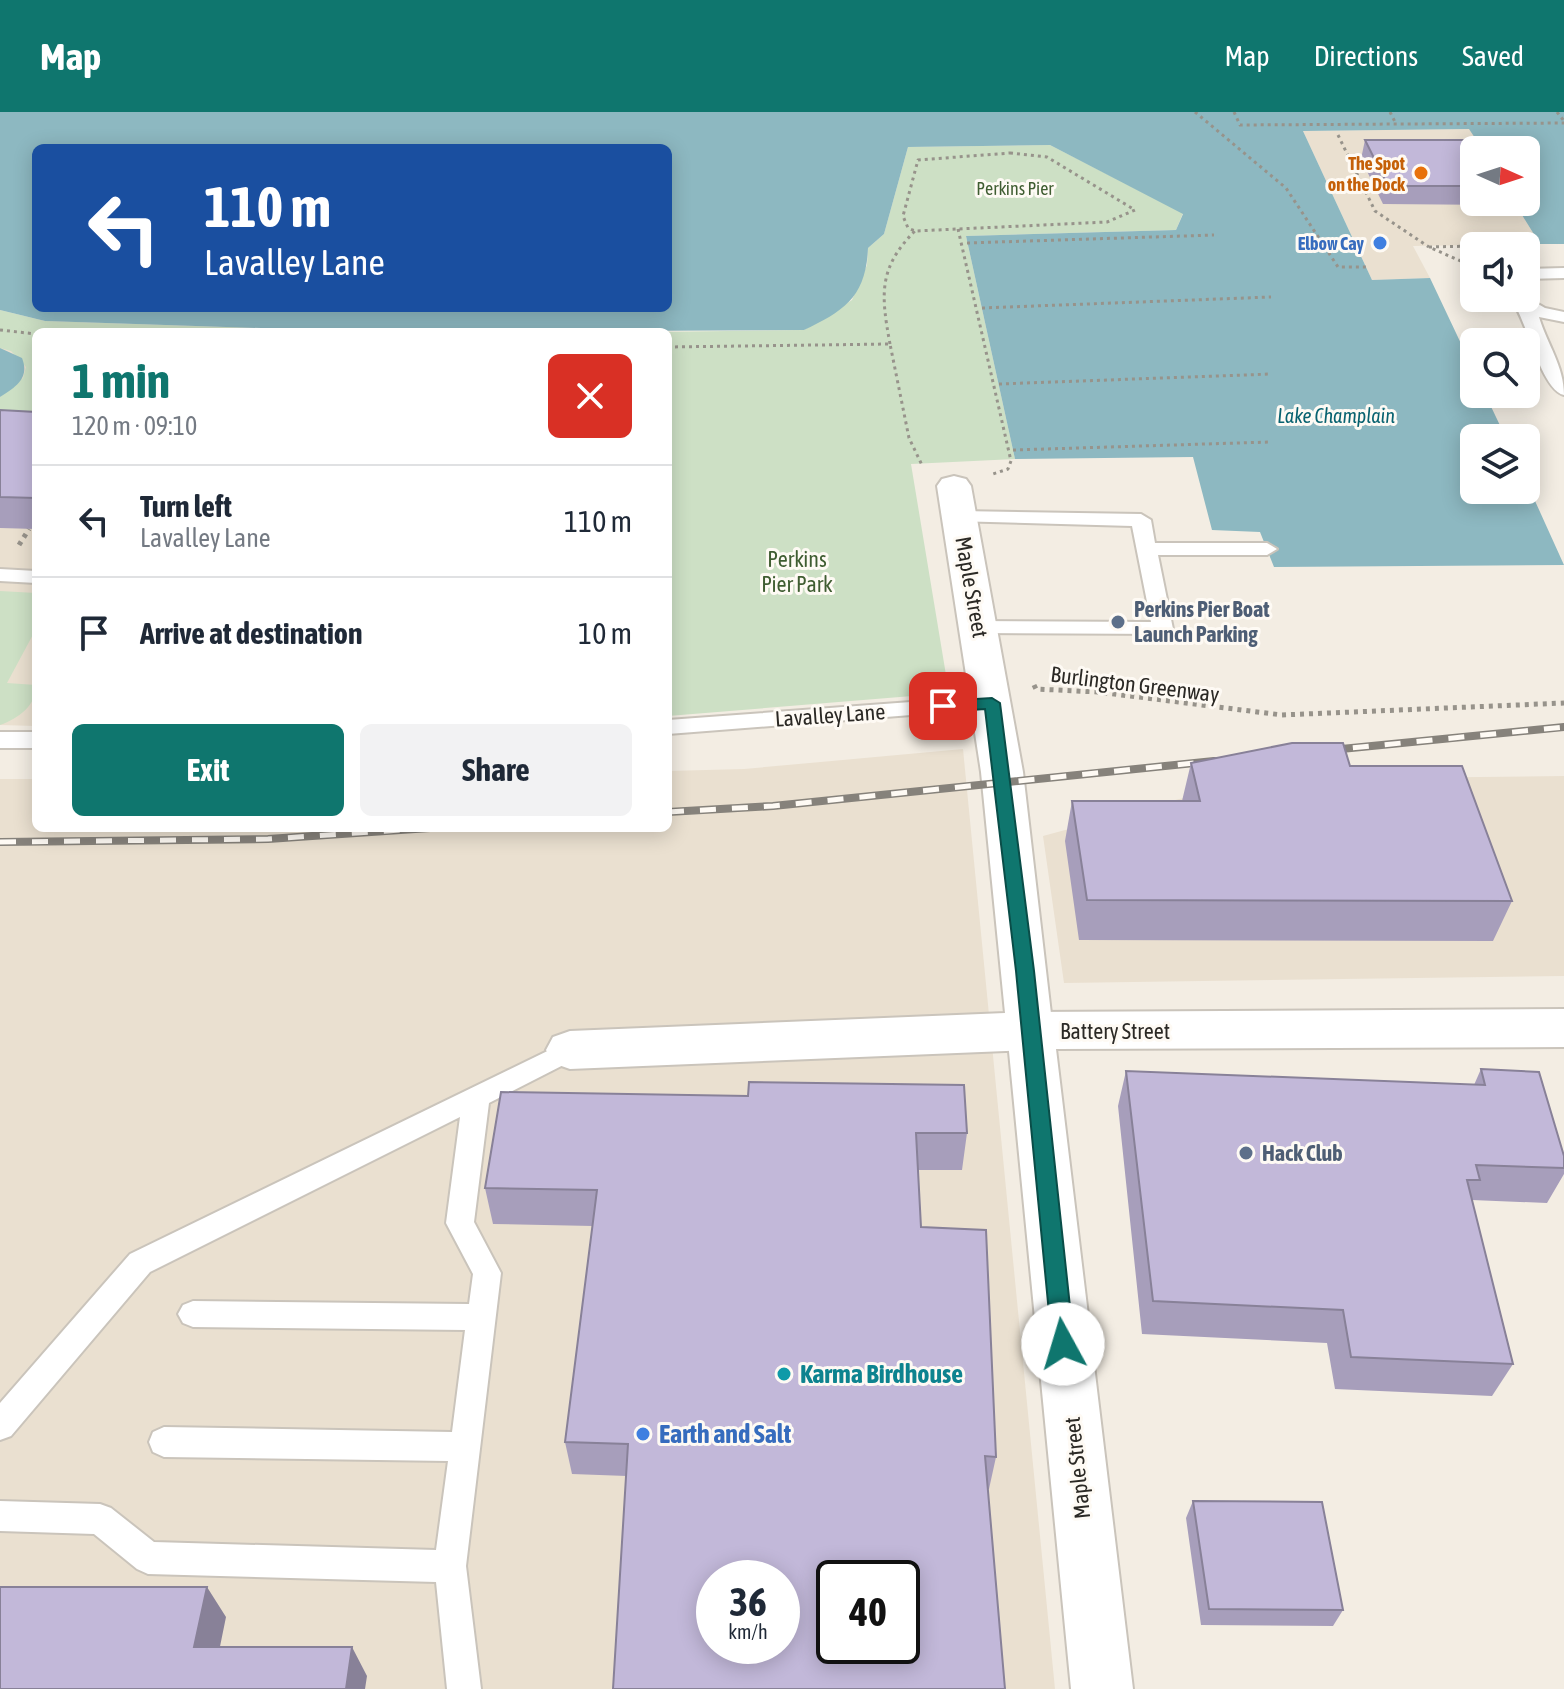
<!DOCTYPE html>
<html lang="en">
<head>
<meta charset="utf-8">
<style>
	body { margin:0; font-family:"Asap Condensed",sans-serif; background:#f2f2f3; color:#1f2937; height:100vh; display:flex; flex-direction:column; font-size:30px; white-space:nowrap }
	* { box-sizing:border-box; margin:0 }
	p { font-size:26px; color:#747a83 }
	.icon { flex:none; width:44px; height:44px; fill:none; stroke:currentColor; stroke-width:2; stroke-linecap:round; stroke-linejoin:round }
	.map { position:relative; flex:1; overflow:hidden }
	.panel { position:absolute; left:32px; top:216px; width:640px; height:504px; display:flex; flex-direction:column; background:#fff; border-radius:12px; box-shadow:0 4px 20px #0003 }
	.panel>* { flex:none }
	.banner { position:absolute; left:32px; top:32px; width:640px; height:168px; border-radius:12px; box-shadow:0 4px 20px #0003; background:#1a4fa0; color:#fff; overflow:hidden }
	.needle { width:52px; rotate:93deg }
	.buttons { position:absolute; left:1460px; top:24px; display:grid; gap:16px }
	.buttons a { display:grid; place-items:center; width:80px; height:80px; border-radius:12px; background:#fff; box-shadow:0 4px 20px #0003; font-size:40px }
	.speed { position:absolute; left:696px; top:1448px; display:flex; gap:16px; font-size:40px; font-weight:700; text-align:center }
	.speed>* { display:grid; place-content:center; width:104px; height:104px; border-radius:50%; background:#fff; box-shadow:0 4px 20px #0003; line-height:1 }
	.speed small { font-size:20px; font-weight:400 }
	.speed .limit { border:4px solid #111; border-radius:12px; background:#fff; color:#111 }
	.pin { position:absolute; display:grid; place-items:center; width:68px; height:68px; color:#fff; margin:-34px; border-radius:16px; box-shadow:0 4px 12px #0006 }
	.me { position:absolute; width:88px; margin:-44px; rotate:354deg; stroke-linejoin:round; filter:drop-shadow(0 0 6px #0008) }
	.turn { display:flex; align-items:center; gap:28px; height:168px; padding:0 40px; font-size:36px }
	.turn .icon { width:104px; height:104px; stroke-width:2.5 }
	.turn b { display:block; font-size:56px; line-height:68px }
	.round { display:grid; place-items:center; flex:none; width:84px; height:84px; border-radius:12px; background:#f2f2f3 }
	.summary { display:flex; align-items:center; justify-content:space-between; height:136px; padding:0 40px }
	h1 { font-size:48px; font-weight:700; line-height:60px; color:#0f766e }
	.cta { display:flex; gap:16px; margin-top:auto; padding:16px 40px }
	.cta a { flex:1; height:92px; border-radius:12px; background:#0f766e; color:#fff; font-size:32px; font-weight:700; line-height:92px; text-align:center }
	.cta a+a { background:#f2f2f3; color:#1f2937 }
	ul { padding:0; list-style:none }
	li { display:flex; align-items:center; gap:24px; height:112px; padding:0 40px; border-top:2px solid #e0e1e3 }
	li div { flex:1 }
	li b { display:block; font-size:30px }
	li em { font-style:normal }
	header { display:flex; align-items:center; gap:48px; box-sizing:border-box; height:112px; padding:0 40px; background:#0f766e; color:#fff }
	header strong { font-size:38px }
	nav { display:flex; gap:44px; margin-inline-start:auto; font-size:28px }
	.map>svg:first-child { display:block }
	.built { fill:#eae0d0; fill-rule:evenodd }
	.green { fill:#cde0c5 }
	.water { fill:#8db8c1; fill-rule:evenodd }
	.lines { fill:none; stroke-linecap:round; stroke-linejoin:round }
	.service-casing { stroke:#cac4bb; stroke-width:4 }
	.minor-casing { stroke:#cac4bb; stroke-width:4 }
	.tertiary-casing { stroke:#cac4bb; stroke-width:4 }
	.path-far1 { stroke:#97938b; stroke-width:3; stroke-dasharray:3 4; stroke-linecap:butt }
	.path { stroke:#97938b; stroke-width:5; stroke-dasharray:4 5; stroke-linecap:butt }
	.service { fill:#fff; fill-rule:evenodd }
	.minor { fill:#fff; fill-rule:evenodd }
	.tertiary { fill:#fff; fill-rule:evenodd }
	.rail-casing { stroke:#86827b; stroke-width:8 }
	.rail { stroke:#fefaf4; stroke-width:5; stroke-dasharray:16; stroke-linecap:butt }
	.wall { fill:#a79ebb }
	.shaded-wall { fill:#888198 }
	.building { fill:#c2b8d9; stroke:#888198; stroke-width:2; fill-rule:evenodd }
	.route { fill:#0f766e; stroke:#0a4d48; stroke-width:2 }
	.food-dot { fill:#e8710a; stroke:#fefaf4; stroke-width:3 }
	.shop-dot { fill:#3f7fe0; stroke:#fefaf4; stroke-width:3 }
	.service-dot { fill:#5c6f8a; stroke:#fefaf4; stroke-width:3 }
	.culture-dot { fill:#0f9aa8; stroke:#fefaf4; stroke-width:3 }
	.labels { text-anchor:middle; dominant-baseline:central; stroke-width:6; stroke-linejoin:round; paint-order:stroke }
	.far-food-label { font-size:18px; font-weight:bold; fill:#c56008; stroke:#fefaf4; text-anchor:end }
	.far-park-label { font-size:18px; fill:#3f5d31; stroke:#fefaf4 }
	.far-shop-label { font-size:18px; font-weight:bold; fill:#366cbe; stroke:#fefaf4; text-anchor:end }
	.far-water-label { font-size:20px; font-style:italic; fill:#086270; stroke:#fefaf4 }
	.park-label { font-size:22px; fill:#3f5d31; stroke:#fefaf4 }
	.street-label { font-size:22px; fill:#2b2925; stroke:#fefaf4 }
	.service-label { font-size:22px; font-weight:bold; fill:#4e5e75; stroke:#fefaf4; text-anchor:start }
	.near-culture-label { font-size:26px; font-weight:bold; fill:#0d838f; stroke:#fefaf4; text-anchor:start }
	.near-shop-label { font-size:26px; font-weight:bold; fill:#366cbe; stroke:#fefaf4; text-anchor:start }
</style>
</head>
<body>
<header>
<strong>Map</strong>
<nav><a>Map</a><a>Directions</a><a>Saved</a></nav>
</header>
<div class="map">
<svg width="1564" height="1577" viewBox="0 0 1564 1577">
	<rect width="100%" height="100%" fill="#f3ede3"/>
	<path class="built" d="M1470,17l13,21h-9v52h40l26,42 -127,2 17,32 -58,2 -69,-149z
		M0,226l36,4v384l-36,-1z
		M963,637l92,940h-1055v-910h36v49h632v-57l76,-2zM714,1466h68v68h-68zM834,1466h68v68h-68z
		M1564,664v200l-500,7 -21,-147 136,-37 116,-20z"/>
	<path class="green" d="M1050,33l133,68 -7,17 -210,6 49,223 -104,5 38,229 -281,23v-384h-12l148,-2 48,-30 15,-35 1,-17 16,-14 24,-87z
		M0,198l45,11 337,11h-346v93l-36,-2v-26l23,-19 3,-11 -15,-16 -11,-3z
		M0,479l36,2v36l-29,54 29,2c0,21 -17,33 -36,40z"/>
	<path class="water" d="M0,0h1564v132h-24l-26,-42h12v-52h-43l-14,-21 -166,2 69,149 58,-2 44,93v23h11l21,44h-32v52h52v-9l38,84 -290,2 -14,-35 -48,-2 -19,-73 -178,2 -49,-223 210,-6 7,-16 -133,-69 -142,2 -24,87 -16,14c-2,49 -24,63 -64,82l-423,2 -336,-11 -45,-11zM36,36h632v160h-632z
		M0,236l22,10c8,20 -6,29 -22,39z"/>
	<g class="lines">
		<g class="service-casing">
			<path id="service" d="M1564,156v10l-38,1v-10z
				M1526,185l19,11 19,4v10l-25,-5c8,27 25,49 25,78 -24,-6 -37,-77 -53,-95z
				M960,399l181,3 10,6 4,23h112l10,6 -10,6h-109l15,74 -3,5 -191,-1 -7,-2 -3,-5 3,-5 179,1 -19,-96 -179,-5 -3,-4 3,-4z
				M0,457l36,2v12l-36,-2z
				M992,584l8,2 3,5 -3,5 -332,26v-14z
				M0,620h36v16h-36z
				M570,928l9,3 4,7 -4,7 -90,46 -15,119 27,51 -35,293 15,123h-34l-11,-107 -288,-8 -11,-5 -43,-35 -94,-3v-30l100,3 11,4 43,34 282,8 12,-89 -284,-4 -11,-5 -4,-10 4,-10 11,-5 288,5 13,-102 -272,-3 -10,-4 -5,-9 5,-9 10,-4 276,3 4,-30 -27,-51 14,-106 -310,155 -139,164 -11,4v-37l130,-149z"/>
		</g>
		<g class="minor-casing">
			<path id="minor" d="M954,364l12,3 5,7 52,286 30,259 -6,13 -17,6 -460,19 -17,-6 -7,-13 7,-13 17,-6 435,-18 -24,-241 -44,-286 5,-7z"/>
		</g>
		<g class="tertiary-casing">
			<path id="tertiary" d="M1564,897v38l-508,2 77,640h-62l-64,-658 6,-13 17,-6z"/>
		</g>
		<path class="path-far1" d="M1195,0l91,76 52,79h28
			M1234,0l6,13 324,-2
			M1390,0l6,12
			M1557,0l7,9
			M1338,23l37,76 54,36
			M1010,41l37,4 88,53 -28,12 -192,9 -7,-3 -5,-12 15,-56z
			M958,117l53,232 -3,8 -15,5
			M967,131l247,-8
			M1474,134l-45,1 45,20
			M1477,134l42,-1
			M982,196l289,-11
			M0,218l36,4
			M890,232c-9,-49 -12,-76 25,-113
			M668,235l222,-3 19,94 13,27
			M999,272l272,-10
			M1013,338l257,-8"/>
		<path class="path" d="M19,433l10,-16
			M1034,573l2,4 62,3 184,23 282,-12"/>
		<use href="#service" class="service"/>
		<use href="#minor" class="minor"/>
		<use href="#tertiary" class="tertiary"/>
		<g class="rail-casing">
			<path id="rail" d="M1321,639l243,-24
				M668,700l105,-6 441,-45
				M0,730l268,-3 162,-11"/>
		</g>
		<use href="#rail" class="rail"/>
	</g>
	<path class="wall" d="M1365,28l109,10v52h27l-1,3 -117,-1 -22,-45z
		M0,298l36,2v117l-36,-1z
		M1191,651l159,3 162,135 -19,40 -414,-1 -14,-99 7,-40h110z
		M1481,957l83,99v6l-17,29 -75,-3 41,164 -21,32 -157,-7 -8,-46 -185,-9 -24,-228 8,-35 348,14z
		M748,984l219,37 -5,37h-44l3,57 75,230 -7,32 -417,-15 -7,-32 28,-216 -100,-2 -8,-36z
		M1193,1389l150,109 -10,16 -132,-1 -15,-107z"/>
	<path class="shaded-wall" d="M207,1475l19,30 -12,59 -20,-29z
		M352,1535l15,29 -2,13h-19z"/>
	<path class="building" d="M1365,28h114l6,10h-11v36h-86z
		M0,298l36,2v86l-36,-1z
		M1292,631h51l7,23h112l50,135 -425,-1 -15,-99h128l-9,-38z
		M1481,957l58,3 25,84v12l-88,-3 4,15h-13l46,184 -162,-7 -8,-47 -190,-9 -27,-230 359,14z
		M749,970l215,3 3,48h-51l5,94 65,3 10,227 -11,-1 20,233h-392l15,-245 -63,-2 32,-252 -112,-2 16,-96 247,4zM714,1466h68v68h-68zM834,1466h68v68h-68z
		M1193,1389l129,1 21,108 -134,-1z
		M0,1475h207l-13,60h158l-6,42h-346z"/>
	<path class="route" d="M992,586l8,5 34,268 40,373 -3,7 -8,3 -8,-3 -3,-7 -36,-373 -31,-262 -42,3 -8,-6 8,-5z"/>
	<circle class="food-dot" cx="1421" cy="61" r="8"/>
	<g class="shop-dot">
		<circle cx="1380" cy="131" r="8"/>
		<circle cx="643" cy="1322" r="8"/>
	</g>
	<g class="service-dot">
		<circle cx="1118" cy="510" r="8"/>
		<circle cx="1246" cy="1041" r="8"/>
	</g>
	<circle class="culture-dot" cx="784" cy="1262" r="8"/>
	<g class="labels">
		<g class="far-food-label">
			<text x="1405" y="51">The Spot<tspan x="1405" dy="21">on the Dock</tspan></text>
		</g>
		<g class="far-park-label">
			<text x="1015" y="76">Perkins Pier</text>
		</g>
		<g class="far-shop-label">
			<text x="1364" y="131">Elbow Cay</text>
		</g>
		<g class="far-water-label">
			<text x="1336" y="303">Lake Champlain</text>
		</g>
		<g class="park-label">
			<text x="797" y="447">Perkins<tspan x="797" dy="25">Pier Park</tspan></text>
		</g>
		<g class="street-label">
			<text transform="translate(972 475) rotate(80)">Maple Street</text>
			<text transform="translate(1135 572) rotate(7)">Burlington Greenway</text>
			<text transform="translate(830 603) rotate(-4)">Lavalley Lane</text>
			<text x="1115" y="919">Battery Street</text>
			<text transform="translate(1077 1356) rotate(-96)">Maple Street</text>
		</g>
		<g class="service-label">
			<text x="1134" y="497">Perkins Pier Boat<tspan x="1134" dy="25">Launch Parking</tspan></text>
			<text x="1262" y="1041">Hack Club</text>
		</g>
		<g class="near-culture-label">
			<text x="800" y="1262">Karma Birdhouse</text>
		</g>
		<g class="near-shop-label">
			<text x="659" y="1322">Earth and Salt</text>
		</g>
	</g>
</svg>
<div class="buttons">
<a><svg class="needle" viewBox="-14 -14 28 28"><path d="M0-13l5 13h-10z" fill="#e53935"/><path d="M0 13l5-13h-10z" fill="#747a83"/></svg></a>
<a><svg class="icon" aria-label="sound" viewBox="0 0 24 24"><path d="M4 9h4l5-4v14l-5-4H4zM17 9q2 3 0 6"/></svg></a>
<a><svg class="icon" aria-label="search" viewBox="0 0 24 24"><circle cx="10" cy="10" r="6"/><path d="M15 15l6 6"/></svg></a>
<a><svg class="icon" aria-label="layers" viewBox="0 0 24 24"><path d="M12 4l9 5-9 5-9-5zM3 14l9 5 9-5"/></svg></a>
</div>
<div class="speed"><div>36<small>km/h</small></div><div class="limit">40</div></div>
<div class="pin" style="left:943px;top:594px;background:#d93025"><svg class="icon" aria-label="arrive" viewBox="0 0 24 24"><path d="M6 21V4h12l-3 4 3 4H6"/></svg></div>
<svg class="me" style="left:1063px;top:1232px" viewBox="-20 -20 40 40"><circle r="19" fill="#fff"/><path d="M0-13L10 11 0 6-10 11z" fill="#0f766e"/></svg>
<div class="banner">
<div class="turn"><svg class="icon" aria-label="left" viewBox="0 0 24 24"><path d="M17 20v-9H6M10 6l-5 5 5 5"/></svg><div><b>110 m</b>Lavalley Lane</div></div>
</div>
<section class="panel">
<div class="summary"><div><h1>1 min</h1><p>120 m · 09:10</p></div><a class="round" style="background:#d93025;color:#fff"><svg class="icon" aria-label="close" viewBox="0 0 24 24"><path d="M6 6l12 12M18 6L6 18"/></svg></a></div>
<ul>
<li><svg class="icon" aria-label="left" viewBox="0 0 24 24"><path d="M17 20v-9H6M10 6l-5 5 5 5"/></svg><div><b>Turn left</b><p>Lavalley Lane</p></div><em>110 m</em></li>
<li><svg class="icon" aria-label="arrive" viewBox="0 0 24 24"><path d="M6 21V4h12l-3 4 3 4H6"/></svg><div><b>Arrive at destination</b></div><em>10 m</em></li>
</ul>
<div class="cta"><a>Exit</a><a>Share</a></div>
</section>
</div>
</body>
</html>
